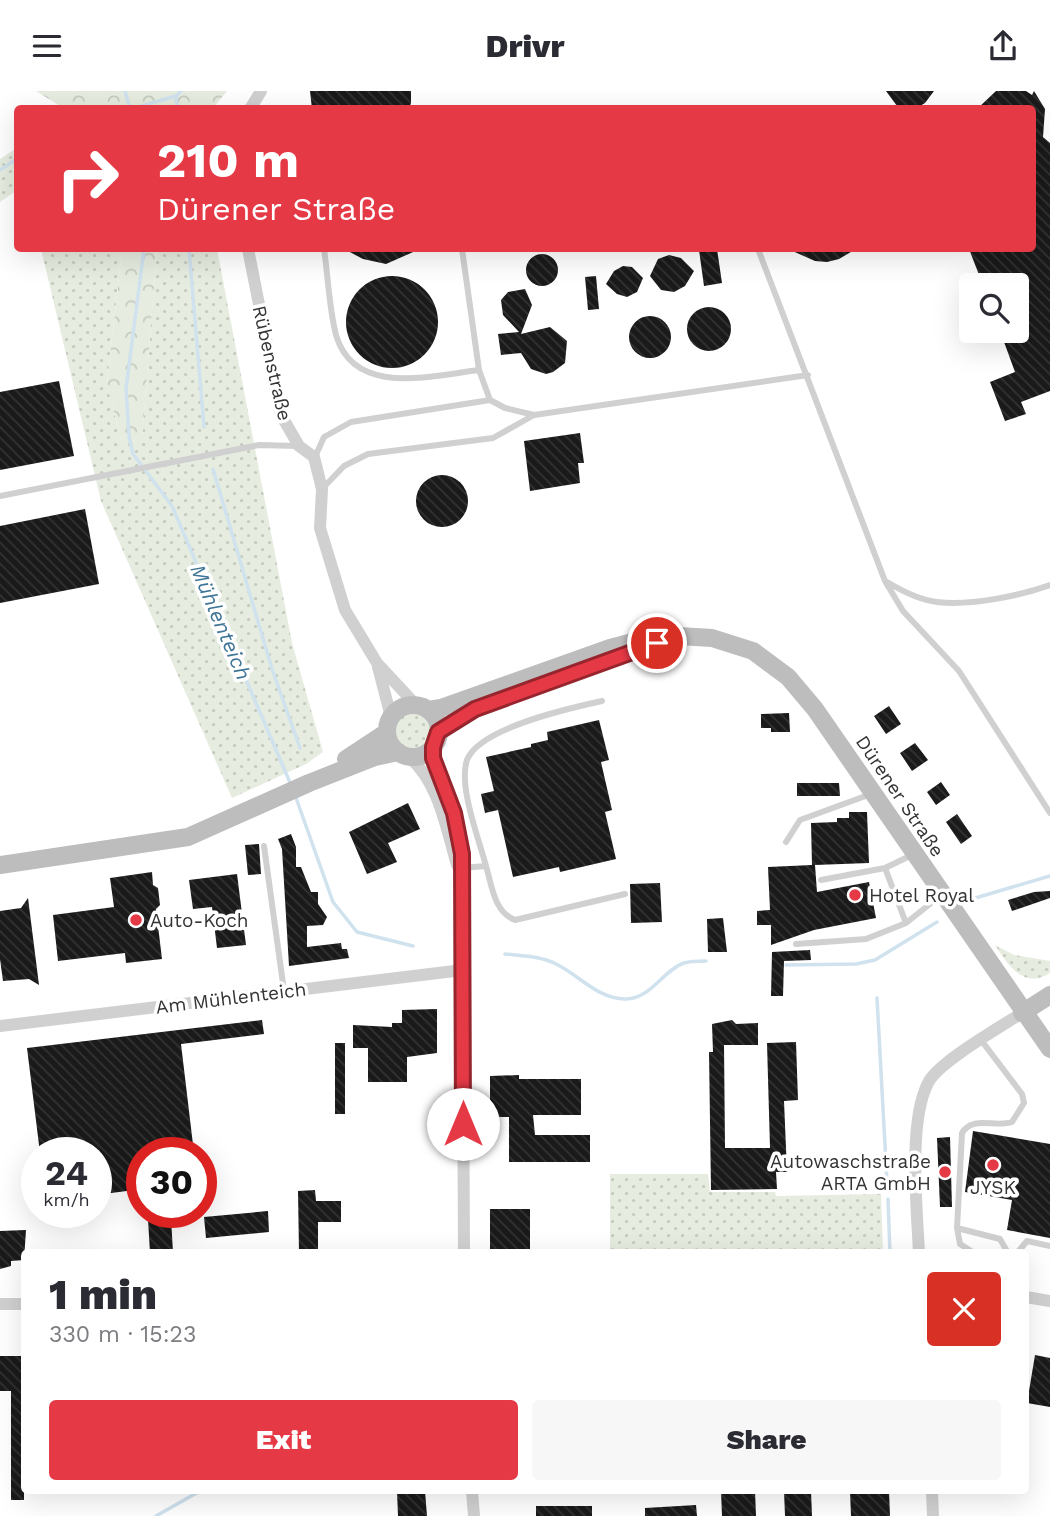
<!DOCTYPE html>
<html lang="en">
<head>
<meta charset="utf-8">
<style>
	body { margin:0; font-family:"Work Sans",sans-serif; background:#f7f7f7; color:#2b2b33; height:100vh; display:flex; flex-direction:column; font-size:26px; white-space:nowrap }
	* { box-sizing:border-box; margin:0 }
	p { font-size:23px; color:#7c7c81 }
	.icon { flex:none; width:38px; height:38px; fill:none; stroke:currentColor; stroke-width:2; stroke-linecap:round; stroke-linejoin:round }
	.map { position:relative; flex:1; overflow:hidden }
	.side { position:absolute; left:21px; top:1158px; width:1008px; height:245px; display:flex; flex-direction:column; background:#fff; border-radius:7px; box-shadow:0 7px 28px #0002 }
	.side>* { flex:none }
	.hud { position:absolute; left:14px; top:14px; width:1022px; height:147px; border-radius:7px; box-shadow:0 7px 28px #0002; background:#e63946; color:#fff; overflow:hidden }
	.buttons { position:absolute; left:959px; top:182px; display:grid; gap:14px }
	.buttons a { display:grid; place-items:center; width:70px; height:70px; border-radius:7px; background:#fff; box-shadow:0 7px 28px #0002; font-size:35px }
	.speed { position:absolute; left:21px; top:1046px; display:flex; gap:14px; font-size:35px; font-weight:700; text-align:center }
	.speed>* { display:grid; place-content:center; width:91px; height:91px; border-radius:50%; background:#fff; box-shadow:0 7px 28px #0002; line-height:1 }
	.speed small { font-size:18px; font-weight:400 }
	.speed .limit { border:10px solid #d22; background:#fff; color:#111 }
	.pin { position:absolute; display:grid; place-items:center; width:60px; height:60px; color:#fff; margin:-30px; border:4px solid #fff; border-radius:50%; box-shadow:0 2px 7px #0007 }
	.me { position:absolute; width:77px; margin:-38px; rotate:0deg; stroke-linejoin:round; filter:drop-shadow(0 0 5px #0008) }
	.turn { display:flex; align-items:center; gap:24px; height:147px; padding:0 28px; font-size:32px }
	.turn .icon { width:91px; height:91px; stroke-width:2.5 }
	.turn b { display:block; font-size:49px; line-height:60px }
	.round { display:grid; place-items:center; flex:none; width:74px; height:74px; border-radius:7px; background:#f7f7f7 }
	.overview { display:flex; align-items:center; justify-content:space-between; height:119px; padding:0 28px }
	h1 { font-size:42px; font-weight:800; line-height:52px }
	.primary-button { display:flex; gap:14px; margin-top:auto; padding:14px 28px }
	.primary-button a { flex:1; height:80px; border-radius:7px; background:#e63946; color:#fff; font-size:28px; font-weight:800; line-height:80px; text-align:center }
	.primary-button a+a { background:#f7f7f7; color:#2b2b33 }
	header { display:flex; justify-content:space-between; align-items:center; height:91px; padding:0 28px; background:#fff; font-size:32px; font-weight:800 }
	.map>svg:first-child { display:block }
	.green { fill:url(#green-dots) }
	.forest { fill:url(#forest-crowns) }
	.lines { fill:none; stroke-linecap:round; stroke-linejoin:round }
	.stream { stroke:#cfe2ee; stroke-width:3.5 }
	.building { fill:url(#building-back-hatch) }
	.service { stroke:#d0d0d0; stroke-width:6 }
	.minor { stroke:#d0d0d0; stroke-width:12 }
	.secondary { stroke:#bdbdbd; stroke-width:18 }
	.route-casing { stroke:#96252e; stroke-width:18 }
	.route { stroke:#e63946; stroke-width:12 }
	.poi-dot { fill:#e63946; stroke:#fff; stroke-width:2.5 }
	.labels { text-anchor:middle; dominant-baseline:central; stroke-width:7; stroke-linejoin:round; paint-order:stroke }
	.street-label { font-size:19px; fill:#333; stroke:#fff }
	.poi-label { font-size:19px; fill:#333; stroke:#fff; text-anchor:start }
	.water-label { font-size:21px; font-style:italic; fill:#3f7597; stroke:#fff }
</style>
</head>
<body>
<header><svg class="icon" aria-label="menu" viewBox="0 0 24 24"><path d="M4 6h16M4 12h16M4 18h16"/></svg>Drivr<svg class="icon" aria-label="share" viewBox="0 0 24 24"><path d="M12 15V3M7 8l5-5 5 5M5 13v7h14v-7"/></svg></header>
<div class="map">
<svg width="1050" height="1425" viewBox="0 0 1050 1425">
	<defs>
		<pattern id="green-dots" width="8" height="8" patternUnits="userSpaceOnUse" patternTransform="scale(1.75)"><rect width="8" height="8" fill="#e6ecdf"/><path d="M2 2h.1M6 6h.1" fill="none" stroke="#c6cbc0" stroke-width="1.8" stroke-linecap="round"/></pattern>
		<pattern id="forest-crowns" width="20" height="18" patternUnits="userSpaceOnUse" patternTransform="scale(1.75)"><rect width="20" height="18" fill="#e6ecdf"/><path d="M2 6a3 3 0 1 1 6 0M12 15a3 3 0 1 1 6 0" fill="none" stroke="#c6cbc0"/></pattern>
		<pattern id="building-back-hatch" width="6" height="6" patternUnits="userSpaceOnUse" patternTransform="scale(1.75)"><rect width="6" height="6" fill="#1a1a1a"/><path d="M-1 5l2 2M0 0l6 6M5-1l2 2" fill="none" stroke="#333"/></pattern>
	</defs>
	<rect width="100%" height="100%" fill="#fff"/>
	<path class="green" d="M17,57v42l-17,12v-43z
		M41,158h81l-15,135 15,60 20,-7 15,-188h60l75,394 31,109 -17,12 -74,34 -131,-297z
		M393 641a19 19 0 1 1 38 0a19 19 0 1 1-38 0Z
		M995,854l19,10 36,6v12c-26,17 -42,-8 -55,-28z
		M610,1083h98l2,18h65l1,4 105,-2 2,59h-273z"/>
	<path class="forest" d="M36,0h191l-14,17 -153,-2z
		M122,158h35l-15,189 -20,6 -15,-60z"/>
	<g class="lines">
		<path class="stream" d="M125,0l5,18
			M176,6l1,12
			M138,16l38,-11 5,-5
			M0,79l18,-12
			M144,158l-18,140 3,47 4,18 39,52 119,279
			M189,158l15,178
			M213,378l59,200 28,79
			M295,704l38,107 24,30 56,14
			M972,808l78,-23
			M505,863c18,2 37,2 53,11 23,12 39,33 67,34 25,1 38,-29 59,-36 7,-2 15,-2 22,-2
			M786,874l70,-1 19,-4 62,-38
			M877,907l10,184
			M888,1108l2,54
			M156,1425l44,-25"/>
	</g>
	<path class="building" d="M310,0h101v12l-2,6h-97z
		M886,0h48l-9,12 -10,6 -18,-3z
		M996,0h30l6,4 2,-4 11,18 -2,28 7,6v248l-29,11 5,12 -21,7 -15,-39 25,-10 -15,-41h17v-46h-34l-14,-36h63v-83l3,-3 -3,-1v-53h-55z
		M344,158h76l-34,15 -23,-5z
		M717,158l5,34 -18,3 -5,-36z
		M788,158h68l-17,10 -12,3 -12,-1z
		M526 179a16 16 0 1 1 32 0a16 16 0 1 1-32 0Z
		M669,164l12,3 13,13 -9,15 -11,6 -13,-2 -11,-14 8,-17z
		M623,175l9,1 11,11 -6,14 -10,5 -10,-3 -11,-10 8,-13z
		M596,185l3,33 -11,1 -3,-33z
		M346 231a46 46 0 1 1 92 0a46 46 0 1 1-92 0Z
		M525,198l7,16 -11,29 29,-7 17,14 -2,22 -12,9 -7,2 -15,-5 -10,-16 -20,2 -3,-21 21,-2 -16,-17 -2,-15 7,-8z
		M687 238a22 22 0 1 1 44 0a22 22 0 1 1-44 0Z
		M629 246a21 21 0 1 1 42 0a21 21 0 1 1-42 0Z
		M59,290l15,75 -74,14v-78z
		M580,342l4,30h-6l2,20 -50,8 -6,-50z
		M416 410a26 26 0 1 1 52 0a26 26 0 1 1-52 0Z
		M85,418l14,75 -99,19v-77z
		M889,615l12,18 -15,10 -12,-18z
		M789,622l1,19h-19v-4h-10v-14z
		M599,629l10,40 -8,2 11,48 -7,2 11,47 -56,13 -1,-5 -46,10 -15,-67 -13,3 -4,-19 13,-3 -8,-34 45,-10v-3l17,-4 -1,-8z
		M915,652l13,17 -16,11 -12,-18z
		M941,691l9,13 -14,10 -9,-13z
		M797,692h42l1,13h-43z
		M408,712l12,26 -32,14 9,19 -30,12 -18,-42z
		M849,721h18l2,51 -54,2 2,27 52,-10 7,36 -62,12 -43,15v-20h-14v-14l13,-1 -2,-43 44,-2 -1,-42 26,-1v-4h12z
		M957,723l15,22 -11,8 -15,-22z
		M291,743l5,13v20h5l10,25h7v12l9,13 -4,8 -16,1v21l34,-4 1,6h5l2,9 -60,8 -7,-117 -4,-10z
		M259,753l2,30 -13,1 -3,-30z
		M152,781l1,13 5,3 2,17 -4,4 6,50 -36,4 -1,-10 -67,8 -5,-46 61,-8 -4,-29z
		M237,783l9,71 -29,3 -5,-41 -19,2 -4,-29z
		M660,792l2,39 -31,1 -1,-39z
		M1050,800v7l-38,13 -4,-11 26,-8z
		M28,807l11,87 -10,-6 -26,2 -3,-22v-48l21,-3z
		M723,827l4,34h-19l-1,-33z
		M810,859l1,10 -27,1 -1,35h-12l1,-44z
		M437,918v44l-30,4v25h-39v-34h-15v-23l39,2v-4h10v-13z
		M262,929l2,14 -83,10 13,109h-52v36l-46,6v-42h-56l-13,-105z
		M732,929l4,4 22,-1v22h-34l1,103h45l-3,-105 29,-1 2,58 -14,1 3,71h-11l1,17 -66,1 -2,-138h4l-1,-28z
		M335,952h10v71h-10z
		M519,984v4h62v36h-48l2,20h55v27h-81v-45h-19v-41z
		M973,1040l77,13v94l-43,-8 5,-30 -47,-8z
		M950,1046l2,70h-12l-3,-69z
		M315,1099l1,11h25v21h-23v31h-19l-1,-62z
		M490,1118h40v44h-40z
		M268,1120l1,21 -63,6 -2,-21z
		M171,1126l2,36h-23l-2,-34z
		M26,1139l-2,30 -13,1v5l-11,3v-38z
		M1035,1264l15,3v49l-23,-4z
		M0,1265h24v144h-13v-109h-11z
		M397,1400h28l2,25h-29z
		M721,1400h34l1,25h-34z
		M784,1400h27l1,25h-27z
		M850,1400h39l1,25h-39z
		M696,1414l1,11h-52v-8z
		M536,1415h56v10h-56z"/>
	<g class="lines">
		<path class="service" d="M324,158c4,27 5,59 12,86 18,62 95,41 143,35
			M462,158l17,121 11,30 15,8 29,7 274,-40
			M758,158l127,332 18,30 56,60 91,142
			M315,366l9,-20 27,-15 139,-22
			M322,398l22,-23 24,-12 125,-16 41,-23
			M0,405l259,-51 39,1
			M887,491c15,9 32,18 50,20 33,4 82,-6 113,-17
			M786,751l14,-22 71,-26
			M264,755l20,145
			M486,775c-7,-27 -28,-80 -19,-106 12,-32 103,-52 135,-59
			M462,777l24,-2c6,20 8,46 29,54l110,-26
			M885,777l27,-13
			M821,789l64,-12 21,55
			M796,853l70,-5 40,-16 34,-27
			M957,1137l43,11 8,14
			M974,1162l-14,-9 -3,-16 5,-95c11,-18 33,-5 50,-11l12,-19 -2,-9 -41,-54
			M1017,1162l10,-12 23,5"/>
		<path class="minor" d="M250,18l11,-18
			M248,158l33,166 18,31 15,11 8,32 -2,39 25,82 32,53 39,42
			M378,576l13,50
			M433,656v11l21,55 8,41 2,399
			M408,665c31,26 38,72 49,109
			M0,935l463,-56
			M919,1162c-2,-45 -11,-131 9,-170 9,-20 74,-57 94,-70
			M1026,1206l24,4
			M0,1213h24
			M472,1400l2,25
			M932,1400l1,25"/>
		<path class="secondary" d="M387 640a26 26 0 1 1 52 0a26 26 0 1 1-52 0Z
			M428,619l13,-2 169,-60 42,-11 27,-1 33,2 41,13 35,26 27,32 235,340
			M438,641l37,-23 91,-35
			M346,668l41,-27
			M0,774l188,-28 121,-54 66,-26 23,-5
			M1022,922l28,-18"/>
	</g>
	<g class="lines">
		<g class="route-casing">
			<path id="route" d="M463,1033l-1,-270 -8,-41 -21,-55v-11l5,-15 37,-23 182,-66"/>
		</g>
		<use href="#route" class="route"/>
	</g>
	<g class="poi-dot">
		<circle cx="855" cy="804" r="7"/>
		<circle cx="136" cy="829" r="7"/>
		<circle cx="993" cy="1074" r="7"/>
		<circle cx="945" cy="1081" r="7"/>
	</g>
	<g class="labels">
		<g class="street-label">
			<text transform="translate(272 272) rotate(77)">Rübenstraße</text>
			<text transform="translate(900 705) rotate(56)">Dürener Straße</text>
			<text transform="translate(231 907) rotate(-7)">Am Mühlenteich</text>
		</g>
		<g class="poi-label">
			<text x="869" y="804">Hotel Royal</text>
			<text x="150" y="829">Auto-Koch</text>
			<text x="931" y="1070" text-anchor="end">Autowaschstraße<tspan x="931" dy="22">ARTA GmbH</tspan></text>
			<text x="993" y="1096" text-anchor="middle">JYSK</text>
		</g>
		<g class="water-label">
			<text transform="translate(221 531) rotate(67)">Mühlenteich</text>
		</g>
	</g>
</svg>
<div class="buttons">
<a><svg class="icon" aria-label="search" viewBox="0 0 24 24"><circle cx="10" cy="10" r="6"/><path d="M15 15l6 6"/></svg></a>
</div>
<div class="speed"><div>24<small>km/h</small></div><div class="limit">30</div></div>
<div class="pin" style="left:657px;top:552px;background:#d93025"><svg class="icon" aria-label="arrive" viewBox="0 0 24 24"><path d="M6 21V4h12l-3 4 3 4H6"/></svg></div>
<svg class="me" style="left:463px;top:1033px" viewBox="-20 -20 40 40"><circle r="19" fill="#fff"/><path d="M0-13L10 11 0 6-10 11z" fill="#e63946"/></svg>
<div class="hud">
<div class="turn"><svg class="icon" aria-label="right" viewBox="0 0 24 24"><path d="M7 20v-9h11M14 6l5 5-5 5"/></svg><div><b>210 m</b>Dürener Straße</div></div>
</div>
<section class="side">
<div class="overview"><div><h1>1 min</h1><p>330 m · 15:23</p></div><a class="round" style="background:#d93025;color:#fff"><svg class="icon" aria-label="close" viewBox="0 0 24 24"><path d="M6 6l12 12M18 6L6 18"/></svg></a></div>
<div class="primary-button"><a>Exit</a><a>Share</a></div>
</section>
</div>
</body>
</html>
